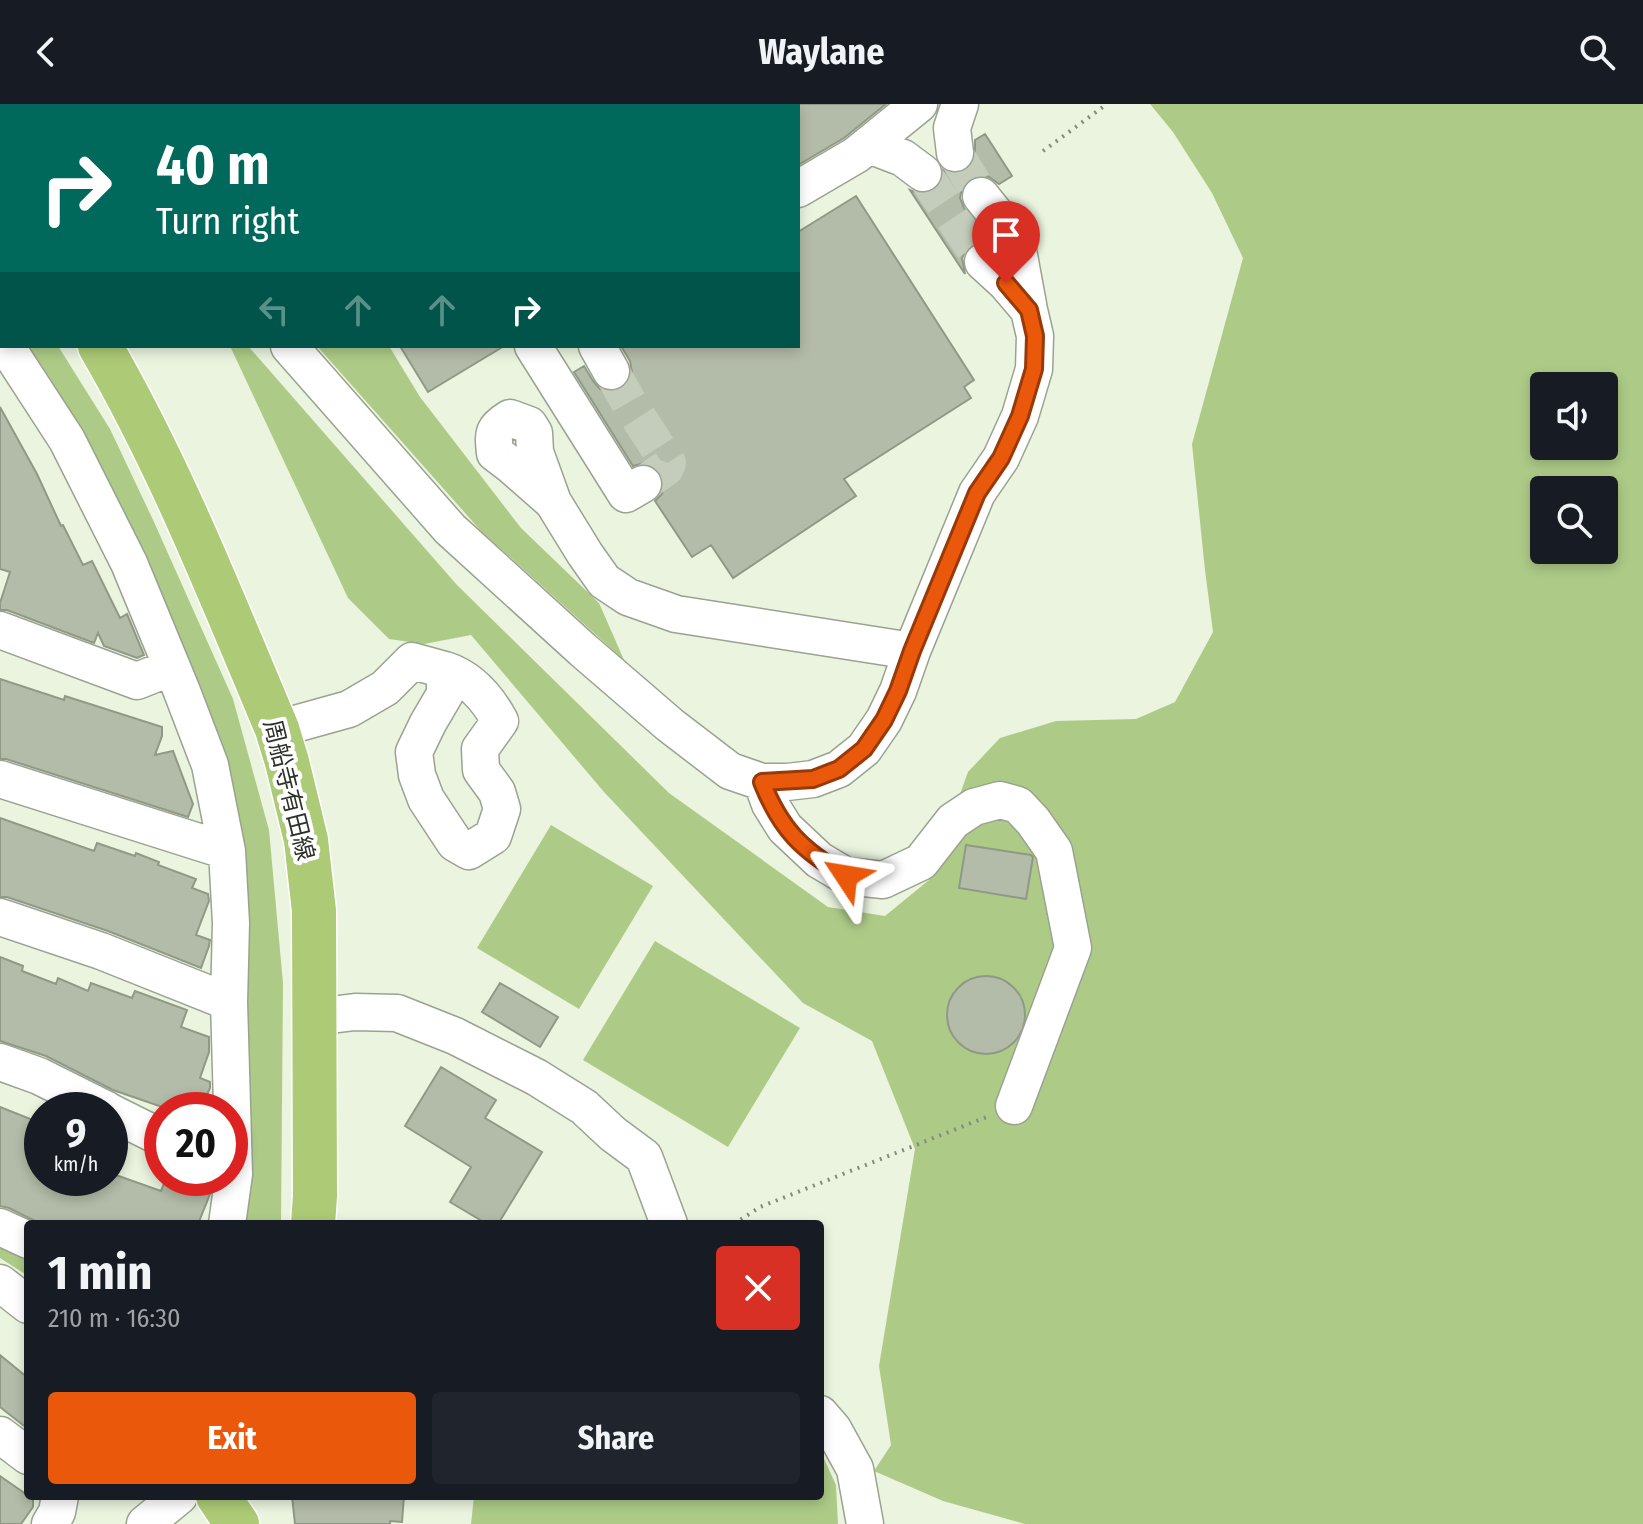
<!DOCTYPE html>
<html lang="en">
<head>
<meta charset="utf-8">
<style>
	body { margin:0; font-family:"Fira Sans Condensed","Noto Sans JP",sans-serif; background:#20242c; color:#f1f3f6; height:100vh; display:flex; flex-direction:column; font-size:30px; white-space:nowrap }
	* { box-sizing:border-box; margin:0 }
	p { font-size:26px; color:#9ea1a6 }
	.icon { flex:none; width:44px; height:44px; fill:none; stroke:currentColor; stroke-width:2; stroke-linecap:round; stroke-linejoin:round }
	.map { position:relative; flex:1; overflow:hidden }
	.sheet { position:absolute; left:24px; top:1116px; width:800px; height:280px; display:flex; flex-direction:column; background:#171b24; border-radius:8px; box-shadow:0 4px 12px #0003 }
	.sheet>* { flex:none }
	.banner { position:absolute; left:0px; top:0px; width:800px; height:244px; box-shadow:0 4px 12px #0003; background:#00695c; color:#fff; overflow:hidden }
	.controls { position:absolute; left:1530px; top:268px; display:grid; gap:16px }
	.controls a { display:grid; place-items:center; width:88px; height:88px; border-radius:8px; background:#171b24; box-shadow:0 4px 12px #0003; font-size:40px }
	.speed { position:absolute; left:24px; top:988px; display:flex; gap:16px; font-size:40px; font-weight:700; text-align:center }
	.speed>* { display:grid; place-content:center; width:104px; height:104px; border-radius:50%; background:#171b24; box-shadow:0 4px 12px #0003; line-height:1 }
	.speed small { font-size:20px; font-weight:400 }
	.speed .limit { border:12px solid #d22; background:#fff; color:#111 }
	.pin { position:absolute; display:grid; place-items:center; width:68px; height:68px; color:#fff; margin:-82px -34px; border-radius:50% 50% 50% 0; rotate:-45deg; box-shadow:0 0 8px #0007 }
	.pin .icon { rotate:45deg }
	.me { position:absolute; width:88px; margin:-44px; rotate:303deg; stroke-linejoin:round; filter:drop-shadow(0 0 6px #0008) }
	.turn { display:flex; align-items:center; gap:28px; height:168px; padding:0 24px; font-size:36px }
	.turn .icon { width:104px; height:104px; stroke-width:2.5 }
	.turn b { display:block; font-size:56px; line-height:68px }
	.lanes { display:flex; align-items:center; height:76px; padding:0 24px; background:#0003; justify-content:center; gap:40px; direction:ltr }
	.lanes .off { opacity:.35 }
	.round { display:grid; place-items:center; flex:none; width:84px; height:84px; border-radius:8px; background:#20242c }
	.overview { display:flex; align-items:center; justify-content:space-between; height:136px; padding:0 24px }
	h1 { font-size:48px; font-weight:700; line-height:60px }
	.primary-button { display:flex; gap:16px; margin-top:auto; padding:16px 24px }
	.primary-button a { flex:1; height:92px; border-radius:8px; background:#ea580c; color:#fff; font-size:32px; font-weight:700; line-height:92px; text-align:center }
	.primary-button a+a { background:#20242c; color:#f1f3f6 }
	header { display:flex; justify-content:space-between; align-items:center; height:104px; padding:0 24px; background:#171b24; font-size:36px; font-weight:700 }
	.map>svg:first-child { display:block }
	.green { fill:#adcb87; fill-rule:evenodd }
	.building { fill:#b3bca8; stroke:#909986; stroke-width:2 }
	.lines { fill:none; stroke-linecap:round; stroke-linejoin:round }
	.minor-tunnel { stroke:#c4cdbb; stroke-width:36; stroke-dasharray:36 18; stroke-linecap:butt }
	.minor-casing { stroke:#99a38f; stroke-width:39 }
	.major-casing { stroke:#fff; stroke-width:47 }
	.path { stroke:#858b7d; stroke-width:4; stroke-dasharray:2 6; stroke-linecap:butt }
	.minor { stroke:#fff; stroke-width:36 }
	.major { stroke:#adca76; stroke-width:44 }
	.route-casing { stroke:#983908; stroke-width:20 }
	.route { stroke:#ea580c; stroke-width:14 }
	.labels { text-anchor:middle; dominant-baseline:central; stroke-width:8; stroke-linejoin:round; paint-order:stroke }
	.street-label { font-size:24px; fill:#2e3129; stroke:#fff }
</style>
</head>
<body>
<header><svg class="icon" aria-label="back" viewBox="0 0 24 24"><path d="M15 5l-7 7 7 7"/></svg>Waylane<svg class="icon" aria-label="search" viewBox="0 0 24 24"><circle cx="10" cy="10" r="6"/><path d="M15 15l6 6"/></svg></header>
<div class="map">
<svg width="1643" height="1420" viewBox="0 0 1643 1420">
	<rect width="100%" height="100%" fill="#eaf4df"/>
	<path class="green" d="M30,0h223l2,2h-224z
		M1150,0h493v1420h-618l-82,-23 -69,-30 17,-26 -12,-79 36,-217 -43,-108 -69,-38 -199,-211 -133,-157 -47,9 -35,-5 -41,-41 -118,-252h18l209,239 212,208 159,114 57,9 44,-36 39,-108 32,-34 56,-17 80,-2 39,-17 38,-70 -8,-62 -13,-126 51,-186 -31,-65 -39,-61zM1544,282h60v60h-60zM1544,386h60v60h-60z
		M20,242h38l52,83 44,93 79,177 36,131 14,153 -2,241h-42l4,-363z
		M317,242h72l31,51 101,131 78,75 25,57 -143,-129z
		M551,721l102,61 -74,123 -102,-61z
		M655,837l145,87 -72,119 -145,-87z
		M0,1135l28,14v23l-28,-18z
		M820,1346l16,35 2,39h-367l3,-28h346z"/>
	<path class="building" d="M798,0h88l-42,34 -46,27z
		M985,30l27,42 -13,8 -10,-7 -12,-2 -10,5 -5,8 -2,10 4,10 28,36 -5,-3 -10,1 -10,6 -5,10 3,16 -55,-84 10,4 10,-1 10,-8 4,-9 -1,-6 5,3 9,1 11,-5 7,-9v-20z
		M856,92l118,184 -10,7 7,11 -127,81 12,17 -123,82 -22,-33 -19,12 -37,-56 7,-7 2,-9 -3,-12 -7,-7 -10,-3 -11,3 -59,-94 10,-6 9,15 7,8 12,3 9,-2 8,-8 3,-10 -2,-11 -9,-15h177v-114z
		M400,242h104l-76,46z
		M0,303l37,67 24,52 2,-1 20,40 9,-4 28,57 7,-4 17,41 -7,3 -33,-12 -6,-13 -4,10 -87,-33h-7v-7l10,-31 -10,-3z
		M0,575l64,21 1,-4 97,31v9l-7,19 18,-4 20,53 -5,13 -182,-58h-6z
		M0,714l94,33 3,-8 38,13 1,-3 23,9 -1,3 38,14 -4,9 16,6 1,7 -13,34 14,5 -1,6 -8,22 -93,-37 -101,-34h-7z
		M966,741l65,10 2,2 -7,42 -67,-11z
		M0,853l23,9 -1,5 34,13 2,-6 30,13 3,-8 41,15 3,-7 52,19 -6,17 28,10v15l-9,26 10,4v6l-10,22h-29l-58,-20 -67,-34 -46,-15z
		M947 911a39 39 0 1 1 78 0a39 39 0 1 1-78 0Z
		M500,879l58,34 -18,30 -58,-35z
		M441,963l55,33 -11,18 57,34 -44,72h-11l-37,-22 21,-35 -66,-41z
		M0,1003l33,13 -2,5 11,4v49h68v-5l51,18 5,-13h4l40,16 -12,30h-157l-32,-16 -9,-2z
		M0,1251l28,23v51l-28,-22z
		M0,1372l33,23v8l-12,17h-21z
		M292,1392h112l-2,26 -12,-1v3h-95z"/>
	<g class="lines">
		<path class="minor-tunnel" d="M437,0l2,2
			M955,49l26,43
			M923,69l60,89
			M611,267l20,35 37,57 -2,5 -23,16"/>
		<g class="minor-casing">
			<path id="minor" d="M381,0l1,2
				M0,16l2,3
				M955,49l-3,-25 8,-24
				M856,51l63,-51
				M798,85l58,-34 13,-10 34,13 20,15
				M981,92l32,40 5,14 11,60 -23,-27 -23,-21
				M6,242l61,94 62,123 52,126 29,76 17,86 4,72 -2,79 5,172 -7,50
				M289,242l161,183 133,121 87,75 60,46 32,11h25l26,-3 26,-10 25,-20 20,-29 14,-29 14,-40 65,-158 24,-35 19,-42 14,-47 1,-33 -6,-26
				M533,242l93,148 17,-10
				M597,242l14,25
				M553,398l-41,-36 -17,-13c-2,-20 -3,-24 15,-35l19,7 5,8 1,19 18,50 32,52 19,27 24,16 48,17 236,37
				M0,526l137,51 35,-14
				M277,625l72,-20 36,-21 27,-27 33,9v24l-17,29 -14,29 3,23 9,24 29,44 14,8 24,-15 9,-27 -5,-17 -16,-22 -1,-21 20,-28c-12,-22 -30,-43 -55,-51
				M0,675l227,72
				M762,678l8,22 15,24 34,32 27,16 37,4 38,-18 32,-41 21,-14 26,-7 18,5 15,16 21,30 19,97 -59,158
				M0,813l101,34 128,51
				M314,913l41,-5 42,1 58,23 81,41 48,30 29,27 31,23 25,67
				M0,958l39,14 68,34
				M110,1008l52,26
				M0,1123l28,13
				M0,1179l28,22
				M820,1310l13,15 22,40 10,55
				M0,1331l28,21
				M50,1420l7,-12 3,-16
				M145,1420l34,-28"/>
		</g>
		<g class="major-casing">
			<path id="major" d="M0,101l2,3
				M100,242c71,122 122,253 177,383l10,33 19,78 8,71 1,285 -2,28
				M218,1392l19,28"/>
		</g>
		<path class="path" d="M1043,47l64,-47
			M734,1120l26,-17 229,-91"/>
		<use href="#minor" class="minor"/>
		<use href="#major" class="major"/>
	</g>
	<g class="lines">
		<g class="route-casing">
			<path id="route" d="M846,772c-44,-26 -65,-46 -84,-94l51,-3 26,-10 25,-20 20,-29 14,-29 14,-40 65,-158 24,-35 19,-42 14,-47 1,-33 -6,-26 -23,-27"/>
		</g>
		<use href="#route" class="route"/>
	</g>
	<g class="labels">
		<g class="street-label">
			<text transform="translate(289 686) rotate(76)">周船寺有田線</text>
		</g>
	</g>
</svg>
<div class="controls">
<a><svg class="icon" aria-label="sound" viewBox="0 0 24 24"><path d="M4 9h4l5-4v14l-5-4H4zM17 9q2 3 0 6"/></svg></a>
<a><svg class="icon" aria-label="search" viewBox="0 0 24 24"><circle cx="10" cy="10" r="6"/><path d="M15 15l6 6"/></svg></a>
</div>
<div class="speed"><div>9<small>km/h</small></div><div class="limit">20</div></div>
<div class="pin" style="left:1006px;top:179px;background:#d93025"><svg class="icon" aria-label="arrive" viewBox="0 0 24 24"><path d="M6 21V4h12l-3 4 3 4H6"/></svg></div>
<svg class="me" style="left:846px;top:772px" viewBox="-20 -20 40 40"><path d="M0-17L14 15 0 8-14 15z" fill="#ea580c" stroke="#fff" stroke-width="4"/></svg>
<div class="banner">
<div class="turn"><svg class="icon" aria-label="right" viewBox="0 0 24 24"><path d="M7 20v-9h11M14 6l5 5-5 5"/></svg><div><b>40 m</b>Turn right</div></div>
<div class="lanes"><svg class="icon off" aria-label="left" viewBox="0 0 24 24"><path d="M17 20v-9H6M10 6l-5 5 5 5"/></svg><svg class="icon off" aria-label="ahead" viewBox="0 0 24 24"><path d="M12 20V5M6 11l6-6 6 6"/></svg><svg class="icon off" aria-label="ahead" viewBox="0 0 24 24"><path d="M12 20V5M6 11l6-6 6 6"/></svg><svg class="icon" aria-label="right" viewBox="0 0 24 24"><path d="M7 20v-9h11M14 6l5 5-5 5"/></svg></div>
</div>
<section class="sheet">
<div class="overview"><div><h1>1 min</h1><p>210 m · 16:30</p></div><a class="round" style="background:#d93025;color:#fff"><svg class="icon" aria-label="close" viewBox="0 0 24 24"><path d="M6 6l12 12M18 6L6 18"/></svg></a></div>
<div class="primary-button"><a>Exit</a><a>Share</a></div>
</section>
</div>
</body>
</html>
